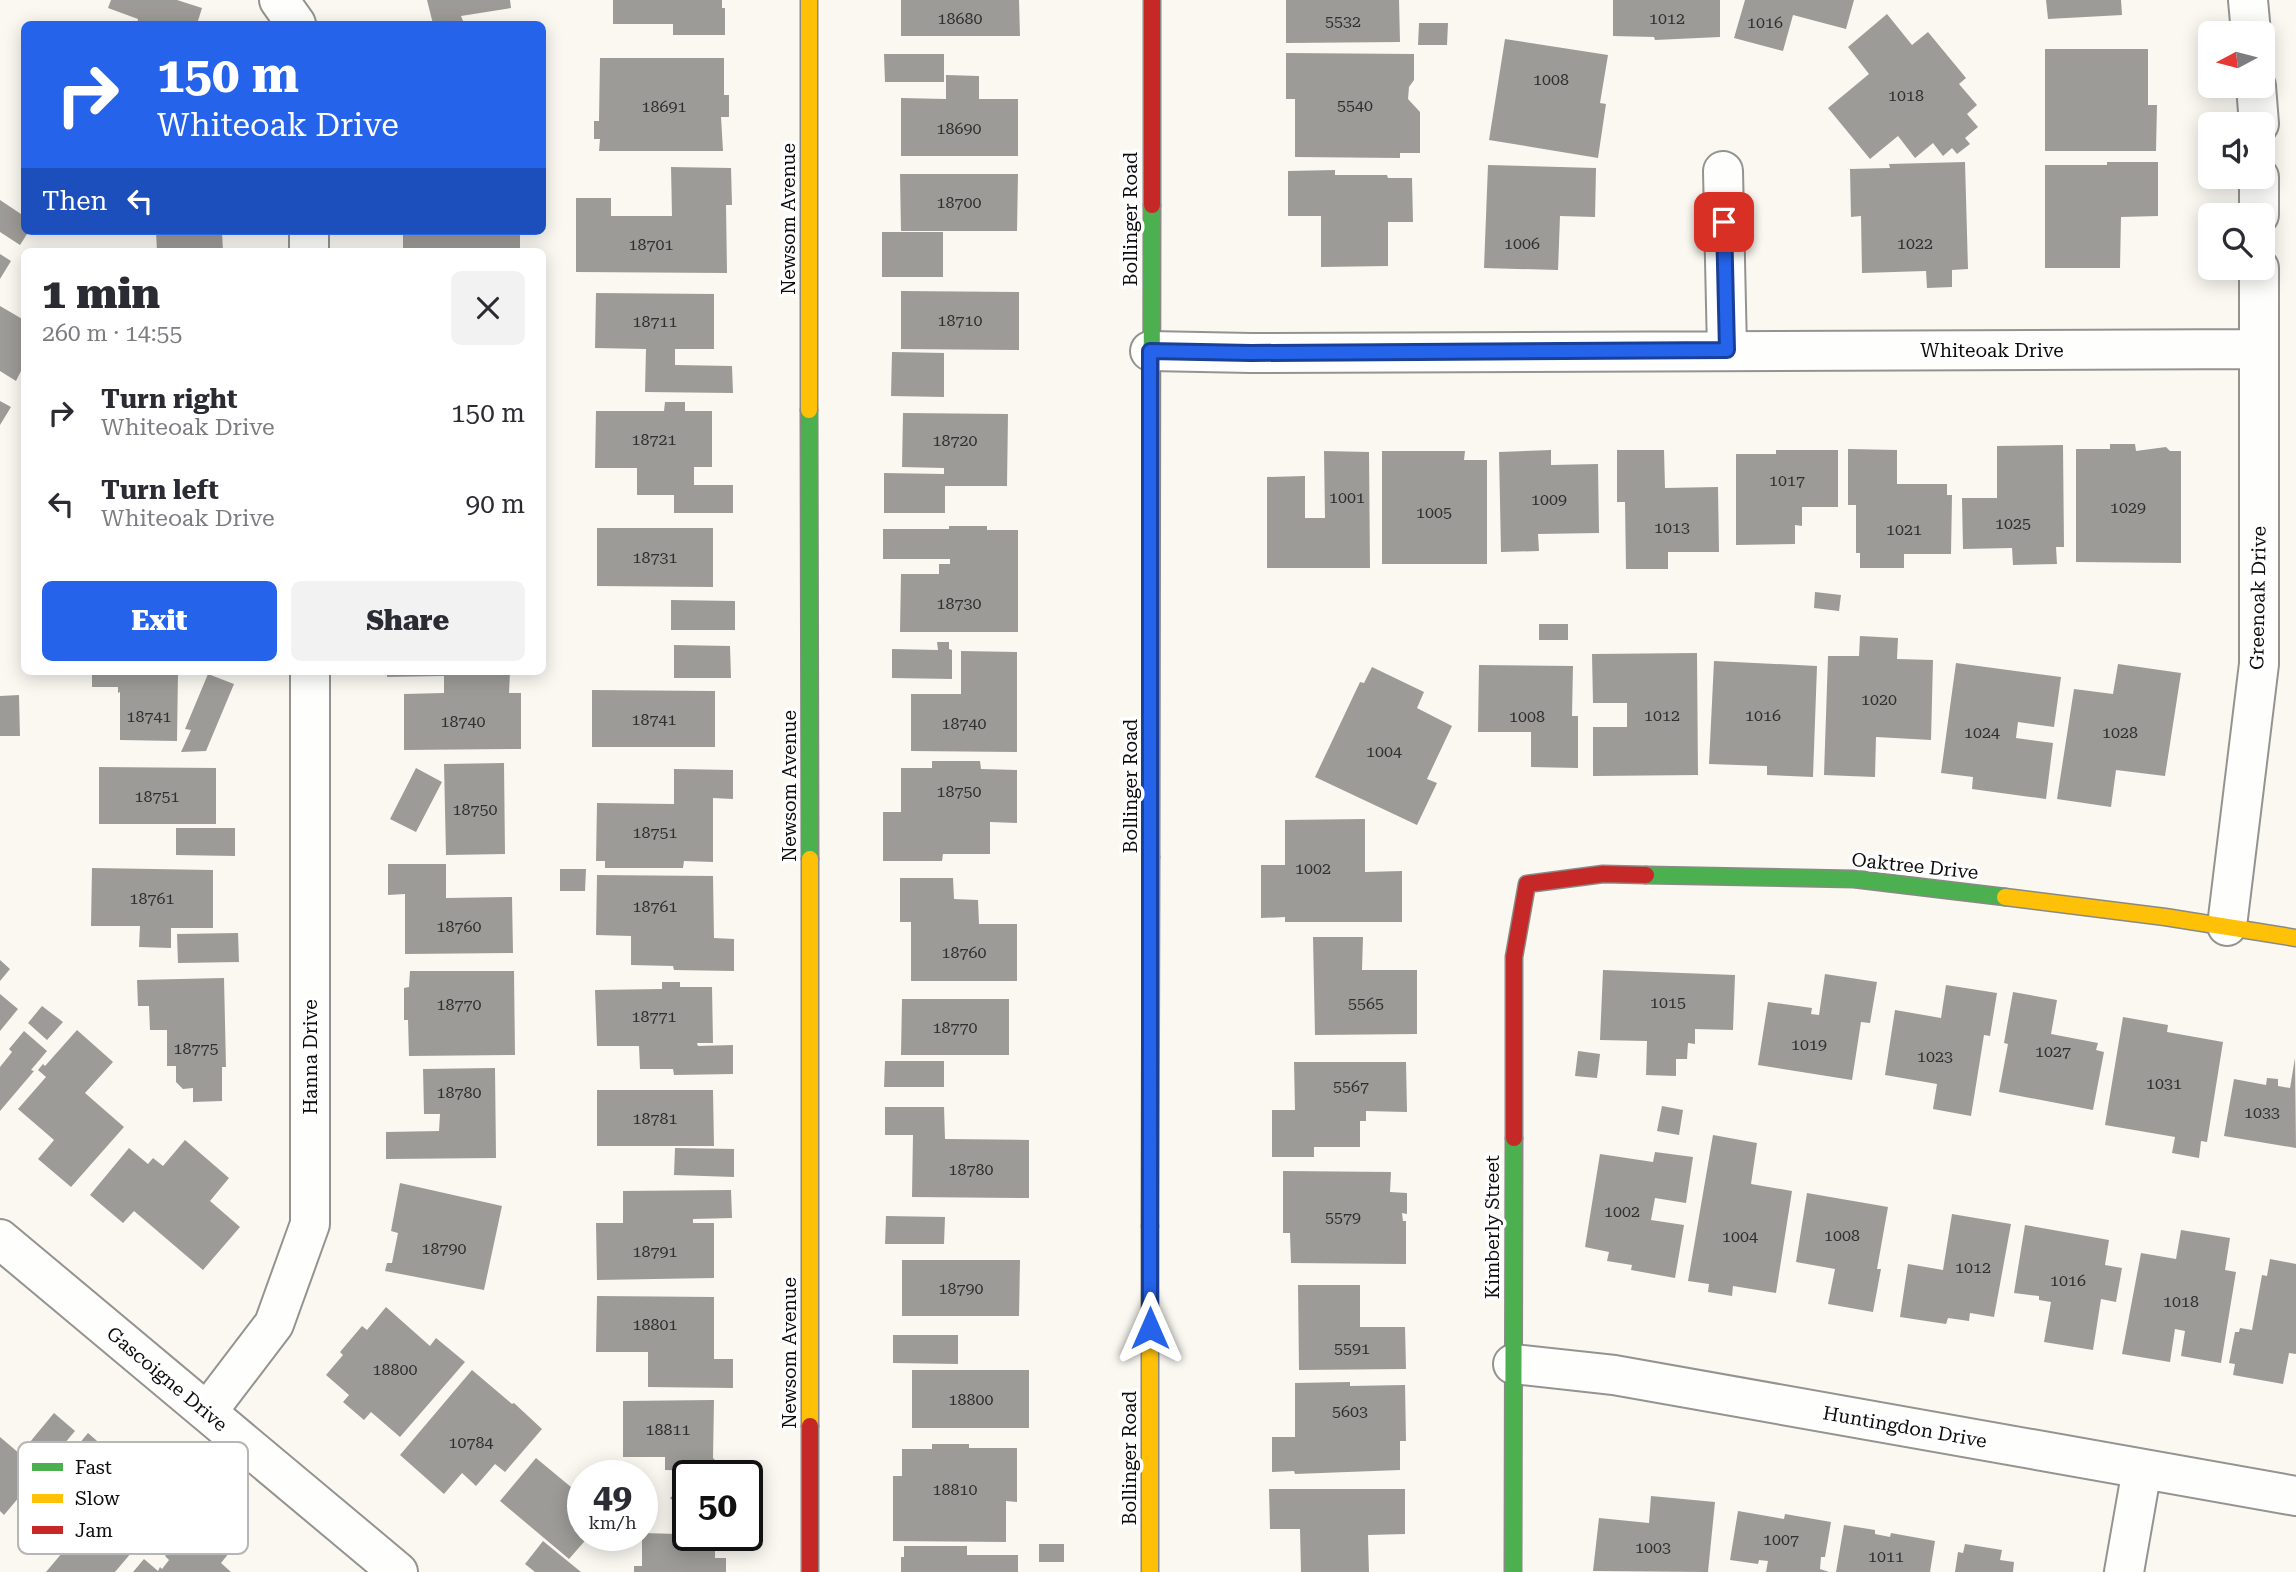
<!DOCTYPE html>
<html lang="en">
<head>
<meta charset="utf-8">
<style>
	body { margin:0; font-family:"Roboto Serif",serif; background:#f2f2f3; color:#2b2b33; height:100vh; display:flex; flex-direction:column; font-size:26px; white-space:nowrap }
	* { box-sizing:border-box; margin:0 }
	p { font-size:23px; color:#7c7c81 }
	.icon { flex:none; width:38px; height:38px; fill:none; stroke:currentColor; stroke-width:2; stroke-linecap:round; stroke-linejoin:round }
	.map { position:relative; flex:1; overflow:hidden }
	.details { position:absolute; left:21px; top:248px; width:525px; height:427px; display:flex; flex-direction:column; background:#fff; border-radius:10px; box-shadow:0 4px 18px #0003 }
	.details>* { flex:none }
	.guide { position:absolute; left:21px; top:21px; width:525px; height:214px; border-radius:10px; box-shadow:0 4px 18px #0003; background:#2563eb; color:#fff; overflow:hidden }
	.needle { width:46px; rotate:263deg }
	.tools { position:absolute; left:2198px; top:21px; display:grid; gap:14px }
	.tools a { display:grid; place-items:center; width:77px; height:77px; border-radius:10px; background:#fff; box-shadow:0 4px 18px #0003; font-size:35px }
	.speed { position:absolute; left:567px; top:1460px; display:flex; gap:14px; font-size:35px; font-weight:700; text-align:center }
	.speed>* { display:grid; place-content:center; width:91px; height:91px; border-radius:50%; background:#fff; box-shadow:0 4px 18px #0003; line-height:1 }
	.speed small { font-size:18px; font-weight:400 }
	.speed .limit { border:4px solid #111; border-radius:10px; background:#fff; color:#111 }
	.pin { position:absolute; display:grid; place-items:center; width:60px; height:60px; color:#fff; margin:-30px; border-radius:14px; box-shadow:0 4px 10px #0006 }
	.me { position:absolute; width:77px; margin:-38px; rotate:0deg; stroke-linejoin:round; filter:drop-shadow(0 0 5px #0008) }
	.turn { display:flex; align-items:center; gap:24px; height:147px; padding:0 21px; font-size:32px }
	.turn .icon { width:91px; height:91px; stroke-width:2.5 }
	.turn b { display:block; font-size:49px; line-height:60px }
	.then { display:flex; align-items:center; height:66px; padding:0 21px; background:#0003; gap:14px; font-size:26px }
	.round { display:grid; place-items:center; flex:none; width:74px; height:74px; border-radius:10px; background:#f2f2f3 }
	.headline { display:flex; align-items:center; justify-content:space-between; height:119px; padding:0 21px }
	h1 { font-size:42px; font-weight:800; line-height:52px }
	.primary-button { display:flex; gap:14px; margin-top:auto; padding:14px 21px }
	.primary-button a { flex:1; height:80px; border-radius:10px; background:#2563eb; color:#fff; font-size:28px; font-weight:800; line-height:80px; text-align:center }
	.primary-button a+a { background:#f2f2f3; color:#2b2b33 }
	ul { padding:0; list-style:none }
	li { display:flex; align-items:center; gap:21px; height:91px; padding:0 21px }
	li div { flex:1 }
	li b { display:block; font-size:26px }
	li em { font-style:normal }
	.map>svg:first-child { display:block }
	.building { fill:#9d9b97 }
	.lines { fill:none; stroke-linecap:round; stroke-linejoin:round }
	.street-casing { stroke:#949390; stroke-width:42 }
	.fast-casing { stroke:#8a8986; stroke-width:19 }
	.slow-casing { stroke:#8a8986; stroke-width:19 }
	.jam-casing { stroke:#8a8986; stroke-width:19 }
	.street { stroke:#fefefd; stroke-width:38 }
	.fast { stroke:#4caf50; stroke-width:16 }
	.slow { stroke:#ffc107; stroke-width:16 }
	.jam { stroke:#c62828; stroke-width:16 }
	.route-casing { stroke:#184099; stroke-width:18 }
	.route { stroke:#2563eb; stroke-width:12 }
	.labels { text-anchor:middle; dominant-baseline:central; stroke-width:7; stroke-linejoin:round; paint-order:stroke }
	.number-label { font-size:16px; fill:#313030 }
	.street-label { font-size:19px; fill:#0d0d0d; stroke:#fff }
	.key { fill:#fff; stroke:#b6b6b6; stroke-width:2 }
	.key-label { font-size:19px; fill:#0d0d0d }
</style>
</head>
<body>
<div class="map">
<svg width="2296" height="1572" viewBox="0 0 2296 1572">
	<rect width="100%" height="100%" fill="#faf8f1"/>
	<path class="building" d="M111,0h66l25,8 -5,16h-60l1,-5 -30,-11z
		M427,0h83l1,8 -50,8 2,5 -30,3z
		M613,0h109v8h3v27h-52v-11h-60z
		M901,0h118l1,36h-119z
		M1286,0h113l1,42 -114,1z
		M1613,0h107v37l-65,3 -1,-3 -41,-1z
		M1745,0h109l-8,29 -53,-14 -10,36 -49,-13z
		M2046,0h75l1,15 -74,4z
		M1887,14l25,31 16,-13 38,46 -7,6 18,21 -10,9 11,13 -13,11 5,6 -13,10 -5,-6 -9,8 -10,-13 -18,15 -17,-22 -28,23 -42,-51 41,-34 -21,-27z
		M1419,23h29l-1,22h-29z
		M1505,39l103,16 -8,48 6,1 -8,54 -109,-18z
		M2045,49h103v56h9l-1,46h-111z
		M1286,53l128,1v26l-5,7 -1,12 12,13v41h-20v5l-105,-1v-58h-9z
		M884,54h60v28h-59z
		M600,58h124v37h5v22h-8l2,34h-124l1,-12h-6v-18h5z
		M946,75l33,1v23h39v57h-117v-58l45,1z
		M1965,162l3,107 -16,1v17l-25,1 -1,-17 -64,2 -1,-57 -10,1 -1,-48 40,-1 -1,-4z
		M2107,162h51v54l-37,1 -1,51h-75v-103h62z
		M1488,165l108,3 -1,49 -35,-1 -2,54 -74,-2z
		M671,167l60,1 1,37h-6l1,68 -151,-1v-74h35v18h61z
		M1335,170v5h52l1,3h24l1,44h-25v44l-67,1v-51h-33v-45z
		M900,174h118l-1,57h-116z
		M0,200l24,16v15h5l-9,14 -20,-13z
		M156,231h66l1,21h-66z
		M403,231h117v21h-117z
		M882,232h61v45h-61z
		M0,254l11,7 -11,18z
		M901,291l118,1v58l-118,-1z
		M596,293l118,1v55h-39v16l57,1 1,27 -88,-1 1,-43 -51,-1z
		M0,306l24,14v45l-8,16 -16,-10z
		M892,352l52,1v44l-53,-1z
		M0,401l11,6 -11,18z
		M665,402h20v9h27v56h-18v18h39v28h-59v-18h-37v-27h-42l1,-57h68z
		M903,413l105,1 -1,72h-62v27h-61v-40l60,1v-6l-42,-1z
		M2110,444h25l1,7 30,-4 4,4h11v112l-105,-1v-113h34z
		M2063,445l1,102h-8l1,17 -44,1 -1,-17 -49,1 -1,-51h35v-52z
		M1848,449l49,1v34h50v11h5l-1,59h-47v14h-44v-15h-4v-48h-8z
		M1551,450v15l47,-1 1,69 -61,1 1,17 -38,1 -2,-100z
		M1617,450h47l1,38 53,-1 1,65h-51v17h-42l-1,-67h-8z
		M1776,450h62v57h-36v19l-7,-1v19l-59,1v-91h40z
		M1324,451l45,1 1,116h-103v-91l38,-1v42h20z
		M1382,451h83l-1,9h23v104h-105z
		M949,526h38v4h31v102h-118l1,-58h38v-10h11v-5h-67v-30h66z
		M597,528h116v59l-116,-1z
		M1815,592l26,3 -2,16 -25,-3z
		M671,600l64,1v29h-64z
		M1539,624h29v16h-29z
		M1860,636l38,2 -1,21 36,1 -2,80 -55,-3 -1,40 -51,-2 4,-119h31z
		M937,642h12v7l3,1v29l-60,-1v-29l46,1z
		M674,645l56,1 1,32h-57z
		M961,651l56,1v100l-106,-1v-57h50z
		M1697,653l1,122 -105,1v-49h34v-24h-34l-1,-49z
		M1714,661l103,5 -4,111 -46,-2v-9l-58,-2z
		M1956,663l105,14 -7,50 -36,-5 -2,16 37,5 -7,56 -74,-10 1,-12 -32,-4z
		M2118,664l63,9 -16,103 -49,-6 -5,37 -54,-8 17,-110 39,5z
		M1479,665l94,1 -1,50h6v52l-47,-1v-35h-53z
		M1372,667l52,25 -7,16 35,18 -25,53 10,4 -20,42 -102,-48 45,-95 4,1z
		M92,672h86l-1,69 -57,-1v-48l-2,1v-6h-26z
		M387,672h123l-1,21h12v56l-117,1v-56l40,-1v-17l-57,1z
		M208,674l26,10 -28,67 -25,1 10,-22 -6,-1z
		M592,690l123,1v56h-123z
		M19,695l1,41h-20v-40z
		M932,761h48l1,8 36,1v53l-27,-1v32h-47l-1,7h-59v-49h18v-44h31z
		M504,763l1,91 -59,1 -2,-91z
		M99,767l117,1v56h-117z
		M416,768l26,14 -26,50 -26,-13z
		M674,769l59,1v29l-20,-1v64l-29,-1 -1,7h-78v-7h-9l1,-58 77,1z
		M1365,819v53l37,-1v51h-117v-5l-24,1v-53h24v-45z
		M176,828h59v28l-59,-1z
		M388,864h58v34l66,-1 1,56 -108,1v-60l-17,1z
		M92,868l121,2v58h-42v20l-32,-1 1,-21h-49z
		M560,869h26l-1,22h-25z
		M597,875l116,1 1,62 20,1v32l-60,-1 -1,-4 -42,-1v-29l-35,-1z
		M900,878h53l1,21 24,1 1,24h38v57h-106v-59h-11z
		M238,933l1,29 -61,1 -1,-29z
		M1313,937h50l-1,33h55v64l-102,1z
		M0,960l10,9 -10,12z
		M1603,970l132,5 -2,55 -38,-1v15l-7,-1 -1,16h-11v17l-30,-1 1,-34 -47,-1z
		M410,971h104l1,84 -106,1 -1,-36h-4v-32l5,-1z
		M1825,974l52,8 -7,41 -9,-1 -9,58 -94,-15 10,-63 44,6 -1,6 8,1z
		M224,978l2,89h-4v34l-29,1v-14l-10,1 -7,-7v-16h-9v-36h-17l-1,-24h-11l-1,-26z
		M662,982h18v5h32l1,56h-16l1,3 35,-1v29l-59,1 -1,-6h-33l-1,-23h-42l-2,-56 67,-1z
		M1946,985l51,8 -7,43 -6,-1 -13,81 -38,-7 4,-25 -52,-9 10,-65 46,8z
		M2013,992l44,8 -6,34 47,9 -2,7 8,2 -11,58 -94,-18 9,-48 -4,-1z
		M0,994l18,15 -18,22z
		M902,999h107v56h-108z
		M42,1006l21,16 -16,18 -19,-17z
		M2123,1017l45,8 -1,7 56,10 -16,100 -6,-1 -2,17 -27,-5 3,-16 -70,-12z
		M77,1030l36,32 -28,31 39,34 -53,60 -33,-28 16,-19 -36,-31 28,-32 -8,-7 5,-6 2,2z
		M24,1031l23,20 -16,19 3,1 -34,40v-44l12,-15 -3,-3z
		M1578,1051l22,3 -3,24 -22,-2z
		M2295,1058l1,90 -72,-12 10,-57 32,6 1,-7 11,1v7l12,2z
		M885,1061h59v26h-60z
		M1294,1062h112l1,50 -41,-1v10h-6v26h-46v10h-42v-47h23z
		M495,1068l1,90 -110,1v-27l53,-1 1,-17h-16l-1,-45z
		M597,1090h116l1,56h-117z
		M1662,1106l21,4 -4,25 -22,-4z
		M885,1107h59l1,32 84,1v58l-117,-1 1,-62h-28z
		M1713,1135l44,8 -6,41 41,7 -16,102 -43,-7 -1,10 -24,-4 1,-8 -21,-3z
		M185,1140l44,38 -19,23 30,26 -37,43 -69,-59 -11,12 -33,-28 39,-47 19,16 5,-6 10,8z
		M675,1148l59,1v28l-60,-2z
		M1655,1152l38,5 -7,46 -31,-5 -4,22 33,5 -9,53 -44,-8 1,-5 -25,-4 2,-9 -24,-5 15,-93 53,8z
		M1283,1171l108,1 -1,20 17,1v21l-5,-1 1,8h3v43l-115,-1 -1,-30h-7z
		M400,1183l102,23 -18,84 -99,-19 2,-8h5l6,-30 -7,-2z
		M731,1190l1,28 -39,1v4h21v55l-117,2 -1,-57h27v-32z
		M1807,1193l81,14 -11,62h4l-8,43 -45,-8 7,-35 -39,-7z
		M1952,1214l59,10 -17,93 -24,-4 -1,8 -21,-3 -2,6 -46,-7 8,-53 35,6z
		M886,1216l59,1 -1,27h-59z
		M2025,1225l84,15 -4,25 17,3 -6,34 -15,-3 -8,51 -49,-8 7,-40 -12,-2v-4l-25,-3z
		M2181,1230l49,8 -5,32 11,2 -15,91 -40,-7 4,-25 -10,-2 -5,33 -48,-8 19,-101 35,6z
		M2270,1259l26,5v90l-7,-1 -6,31 -50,-9 2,-11 -6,-1 6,-31h4l1,-4 12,2 10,-55 5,1z
		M902,1260h118l-1,56h-117z
		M1298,1285h62v42h45l1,42 -107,1z
		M597,1296l117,1v62h19v29l-85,-1v-35h-52z
		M386,1307l44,39 6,-8 29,24 -65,75 -29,-25 -7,8 -21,-18 6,-7 -23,-20 17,-20 -3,-3 22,-26 5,4z
		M893,1335h65v29l-65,-1z
		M472,1370l40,34 2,-1 28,26 -37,43 -10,-8 -19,22 -14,-13 -18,21 -44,-39z
		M912,1370h117v58h-117z
		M1350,1382v4l55,-1 1,56h-6v29l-105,4 -1,-3 -22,1v-35h23v-54z
		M714,1400l-1,58 17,17h-36l5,-4 -34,-1v-13h-42v-56z
		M54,1413l21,18 -71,84 -4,-4v-74l20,17z
		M88,1433l83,73 -56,66h-69l47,-56 -44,-36z
		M932,1444h37v4h48v54l-11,-1v41l-113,-1v-65h9v-27h30z
		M536,1458l47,39v38h7l-21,24 -69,-58z
		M688,1482v33l-18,-17z
		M1269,1489h136v45l-37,1 1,37h-68l-1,-43h-30z
		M1651,1496l64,6 -7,70 -115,-1 6,-53 50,5z
		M1738,1511l46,8 1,-5 46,8 -6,35h-4l-1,12 9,3h-63l2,-11 -9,-1 -1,4 -28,-4z
		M193,1522l36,31 -8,10 10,9h-98l11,-13 14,12 2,-4 2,2 7,-9 -4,-4z
		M1844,1525l31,5v4l15,3 1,-4 44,8 -5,31h-94z
		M642,1533l73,2v23h11v14h-92v-6h8z
		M543,1541l38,31h-46l-10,-8z
		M1039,1544h25v18h-25z
		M1965,1544l37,6 -2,10 14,2 -1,10h-58l3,-20 5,1z
		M904,1546h63v9h51v17h-117v-15h3z"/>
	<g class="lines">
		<g class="street-casing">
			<path id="street" d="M279,0l17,24
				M2248,0l3,33
				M2256,86l3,38
				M1723,171l4,179
				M2259,215v-38
				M309,231v21
				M1150,351l101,2 1007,-4
				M2227,926l32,-262v-396
				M0,1239l398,333
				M1513,1364l101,11 682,121
				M207,1412l67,-88 36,-100v-552
				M2124,1572l18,-103"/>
		</g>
		<g class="fast-casing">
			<path id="fast" d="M809,410l1,449
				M1151,857l1,-652
				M1646,875l208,4 151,18
				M1513,1572l1,-434"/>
		</g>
		<g class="slow-casing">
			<path id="slow" d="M809,0v410
				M810,859v567
				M2005,897l160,20 131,21
				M1150,1572v-346"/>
		</g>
		<g class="jam-casing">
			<path id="jam" d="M1152,205v-205
				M1514,1138v-181l13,-73 76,-10 43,1
				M1150,1226l1,-369
				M810,1426v146"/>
		</g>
		<use href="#street" class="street"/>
		<use href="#fast" class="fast"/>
		<use href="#slow" class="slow"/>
		<use href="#jam" class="jam"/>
	</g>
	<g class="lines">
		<g class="route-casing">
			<path id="route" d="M1150,1328v-977l101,2 476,-3 -3,-128"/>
		</g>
		<use href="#route" class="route"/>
	</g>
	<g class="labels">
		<g class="number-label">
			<text x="960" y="18">18680</text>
			<text x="1667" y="18">1012</text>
			<text x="1343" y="21">5532</text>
			<text x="1765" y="22">1016</text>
			<text x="1551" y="79">1008</text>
			<text x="1906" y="95">1018</text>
			<text x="1355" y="105">5540</text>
			<text x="664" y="106">18691</text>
			<text x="959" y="128">18690</text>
			<text x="959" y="202">18700</text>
			<text x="1522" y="243">1006</text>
			<text x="1915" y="243">1022</text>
			<text x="651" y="244">18701</text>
			<text x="960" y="320">18710</text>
			<text x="655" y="321">18711</text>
			<text x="654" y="439">18721</text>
			<text x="955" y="440">18720</text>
			<text x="1787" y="480">1017</text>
			<text x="1347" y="497">1001</text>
			<text x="1549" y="499">1009</text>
			<text x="2128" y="507">1029</text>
			<text x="1434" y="512">1005</text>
			<text x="2013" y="523">1025</text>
			<text x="1672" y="527">1013</text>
			<text x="1904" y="529">1021</text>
			<text x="655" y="557">18731</text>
			<text x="959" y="603">18730</text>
			<text x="1879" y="699">1020</text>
			<text x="1662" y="715">1012</text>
			<text x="1763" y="715">1016</text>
			<text x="149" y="716">18741</text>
			<text x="1527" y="716">1008</text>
			<text x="654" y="719">18741</text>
			<text x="463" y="721">18740</text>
			<text x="964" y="723">18740</text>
			<text x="1982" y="732">1024</text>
			<text x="2120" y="732">1028</text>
			<text x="1384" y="751">1004</text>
			<text x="959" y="791">18750</text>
			<text x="157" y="796">18751</text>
			<text x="475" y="809">18750</text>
			<text x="655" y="832">18751</text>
			<text x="1313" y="868">1002</text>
			<text x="152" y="898">18761</text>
			<text x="655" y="906">18761</text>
			<text x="459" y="926">18760</text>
			<text x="964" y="952">18760</text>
			<text x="1668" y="1002">1015</text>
			<text x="1366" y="1003">5565</text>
			<text x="459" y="1004">18770</text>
			<text x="654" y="1016">18771</text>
			<text x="955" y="1027">18770</text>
			<text x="1809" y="1044">1019</text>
			<text x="196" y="1048">18775</text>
			<text x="2053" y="1051">1027</text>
			<text x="1935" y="1056">1023</text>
			<text x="2164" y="1083">1031</text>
			<text x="1351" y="1086">5567</text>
			<text x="459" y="1092">18780</text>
			<text x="2262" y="1112">1033</text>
			<text x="655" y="1118">18781</text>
			<text x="971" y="1169">18780</text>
			<text x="1622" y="1211">1002</text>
			<text x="1343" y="1217">5579</text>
			<text x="1842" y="1235">1008</text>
			<text x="1740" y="1236">1004</text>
			<text x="444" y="1248">18790</text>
			<text x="655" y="1251">18791</text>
			<text x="1973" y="1267">1012</text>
			<text x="2068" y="1280">1016</text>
			<text x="961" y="1288">18790</text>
			<text x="2181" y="1301">1018</text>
			<text x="655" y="1324">18801</text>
			<text x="1352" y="1348">5591</text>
			<text x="395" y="1369">18800</text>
			<text x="971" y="1399">18800</text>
			<text x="1350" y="1411">5603</text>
			<text x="668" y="1429">18811</text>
			<text x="471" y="1442">10784</text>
			<text x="955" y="1489">18810</text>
			<text x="1781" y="1539">1007</text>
			<text x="1653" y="1547">1003</text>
			<text x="1886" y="1556">1011</text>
		</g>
		<g class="street-label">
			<text transform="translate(788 219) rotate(-90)">Newsom Avenue</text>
			<text transform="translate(1130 219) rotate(-90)">Bollinger Road</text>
			<text x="1992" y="350">Whiteoak Drive</text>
			<text transform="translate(2258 598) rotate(-89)">Greenoak Drive</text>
			<text transform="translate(789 786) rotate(-90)">Newsom Avenue</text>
			<text transform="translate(1130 786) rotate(-90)">Bollinger Road</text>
			<text transform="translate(1915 866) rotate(6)">Oaktree Drive</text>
			<text transform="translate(310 1057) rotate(-90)">Hanna Drive</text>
			<text transform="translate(1492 1227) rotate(-90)">Kimberly Street</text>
			<text transform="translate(789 1353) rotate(-90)">Newsom Avenue</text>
			<text transform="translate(167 1379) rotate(40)">Gascoigne Drive</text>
			<text transform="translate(1905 1427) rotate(10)">Huntingdon Drive</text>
			<text transform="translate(1129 1458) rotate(-90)">Bollinger Road</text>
		</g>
	</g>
	<rect x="18" y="1442" width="230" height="112" rx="10" class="key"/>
	<rect x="32" y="1463" width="31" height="8" fill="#4caf50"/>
	<rect x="32" y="1494" width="31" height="9" fill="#ffc107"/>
	<rect x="32" y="1526" width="31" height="8" fill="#c62828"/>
	<g class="key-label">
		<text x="75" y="1474">Fast</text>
		<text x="75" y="1505">Slow</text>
		<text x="75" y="1537">Jam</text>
	</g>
</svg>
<div class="tools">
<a><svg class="needle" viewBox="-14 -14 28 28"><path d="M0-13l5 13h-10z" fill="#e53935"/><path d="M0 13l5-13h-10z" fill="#7c7c81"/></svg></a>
<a><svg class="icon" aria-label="sound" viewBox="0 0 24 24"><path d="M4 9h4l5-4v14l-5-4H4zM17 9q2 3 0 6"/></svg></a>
<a><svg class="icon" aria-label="search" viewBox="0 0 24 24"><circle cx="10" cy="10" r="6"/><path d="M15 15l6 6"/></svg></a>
</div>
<div class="speed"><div>49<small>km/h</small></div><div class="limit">50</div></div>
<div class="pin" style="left:1724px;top:222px;background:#d93025"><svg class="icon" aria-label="arrive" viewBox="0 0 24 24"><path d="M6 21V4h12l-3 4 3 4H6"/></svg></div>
<svg class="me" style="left:1150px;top:1328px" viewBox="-20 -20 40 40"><path d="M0-17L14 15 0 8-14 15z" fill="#2563eb" stroke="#fff" stroke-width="4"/></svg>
<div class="guide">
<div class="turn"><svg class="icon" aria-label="right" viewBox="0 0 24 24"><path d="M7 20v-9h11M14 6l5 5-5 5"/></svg><div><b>150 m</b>Whiteoak Drive</div></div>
<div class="then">Then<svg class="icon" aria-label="left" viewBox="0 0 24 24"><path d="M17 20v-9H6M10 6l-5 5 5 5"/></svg></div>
</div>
<section class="details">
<div class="headline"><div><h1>1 min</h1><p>260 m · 14:55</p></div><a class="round"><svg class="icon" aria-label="close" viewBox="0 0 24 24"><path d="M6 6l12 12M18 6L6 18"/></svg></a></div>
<ul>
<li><svg class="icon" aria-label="right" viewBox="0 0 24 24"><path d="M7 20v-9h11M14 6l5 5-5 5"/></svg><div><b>Turn right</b><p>Whiteoak Drive</p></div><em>150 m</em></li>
<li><svg class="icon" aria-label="left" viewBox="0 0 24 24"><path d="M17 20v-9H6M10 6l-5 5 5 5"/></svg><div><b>Turn left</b><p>Whiteoak Drive</p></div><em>90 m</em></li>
</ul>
<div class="primary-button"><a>Exit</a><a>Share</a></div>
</section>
</div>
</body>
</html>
